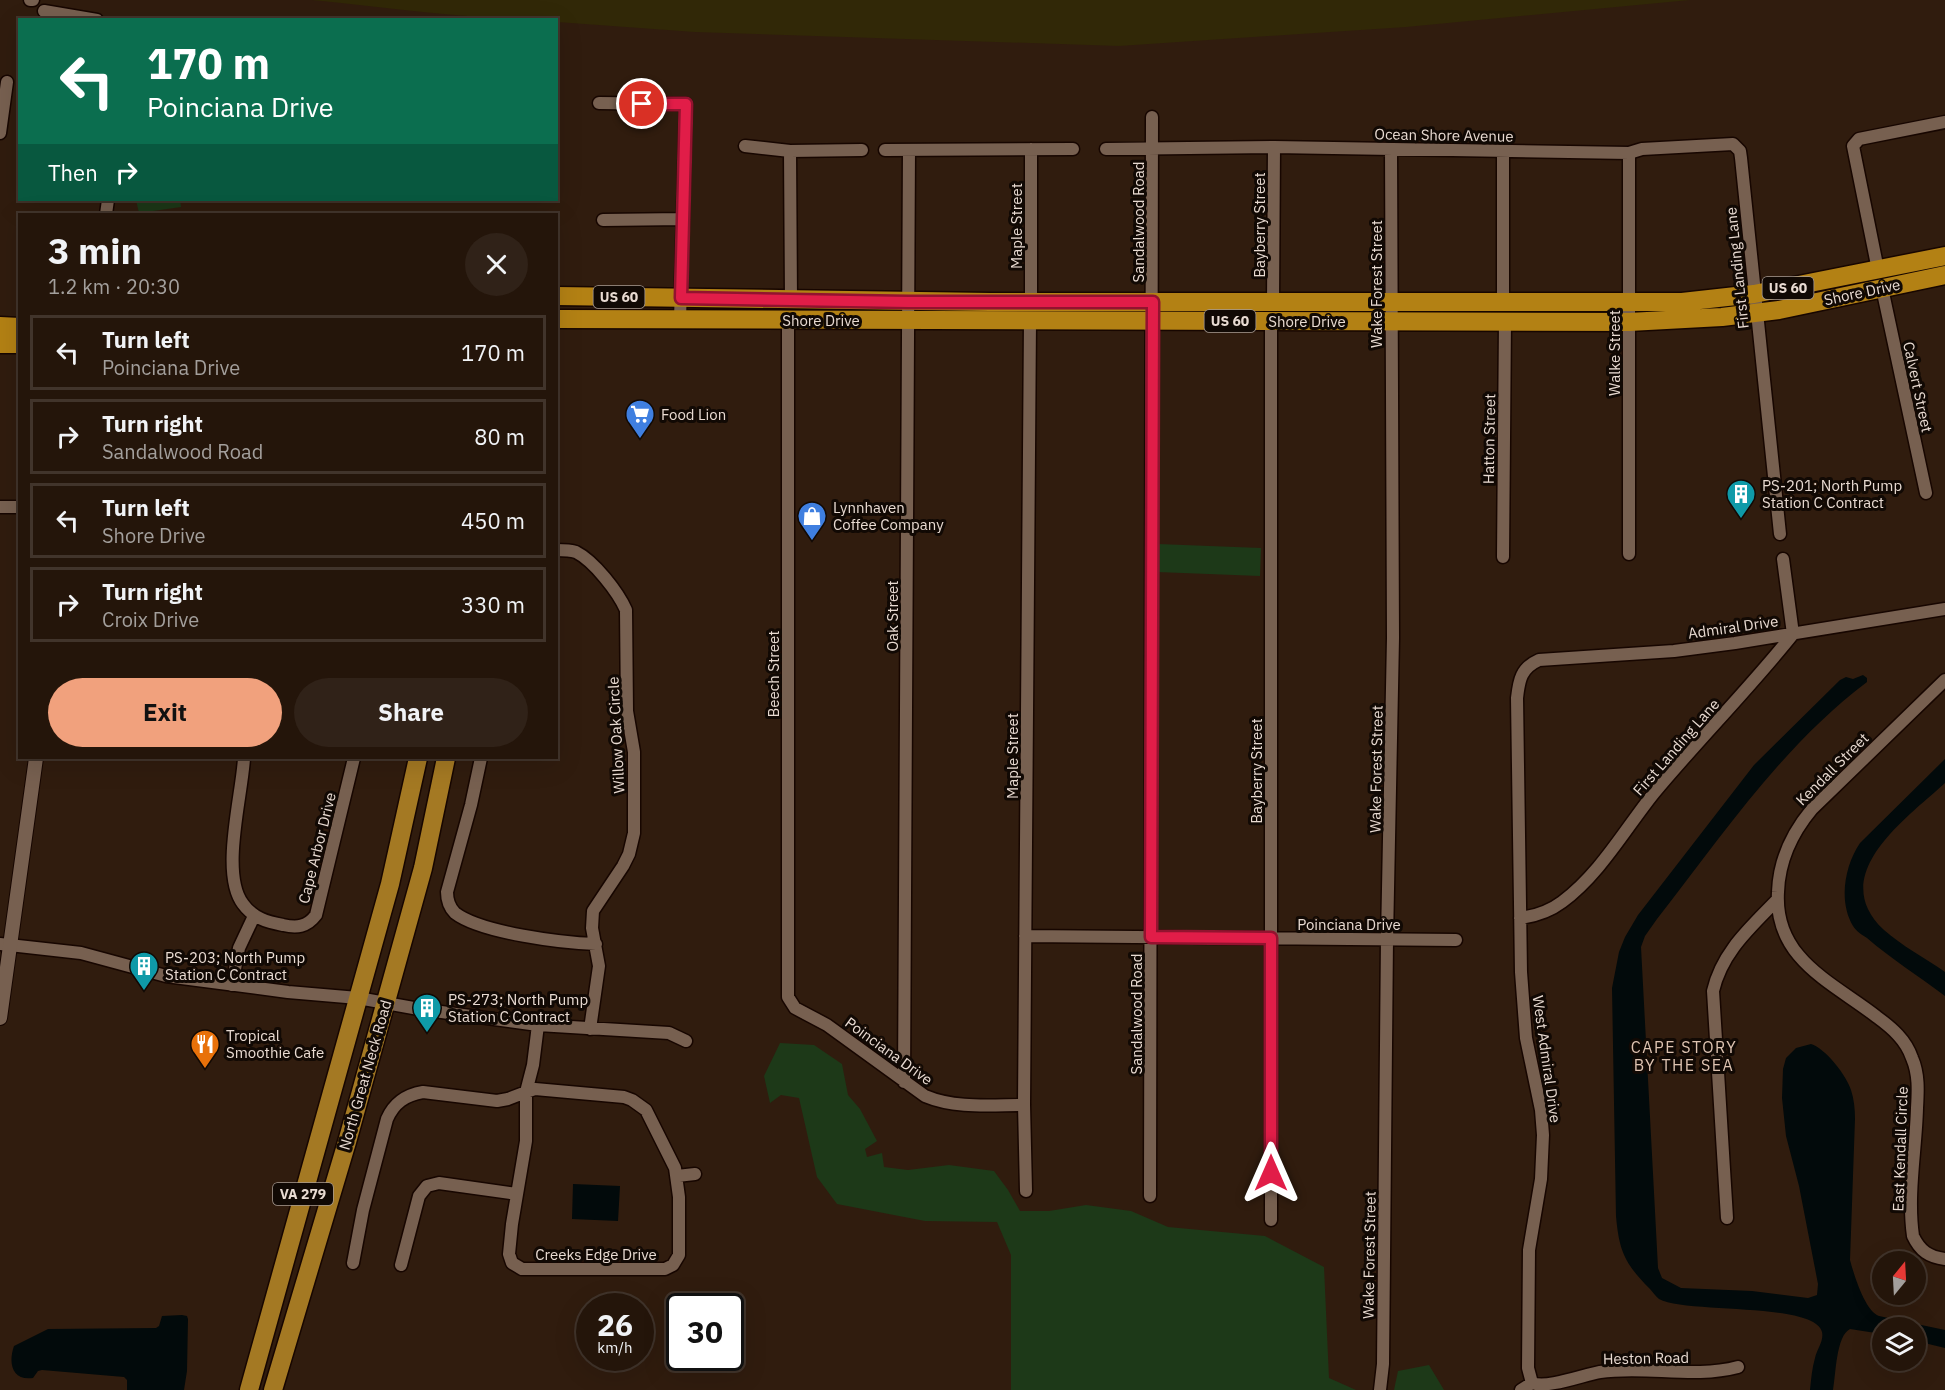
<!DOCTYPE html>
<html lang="en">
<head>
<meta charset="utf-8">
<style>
	body { margin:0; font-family:"IBM Plex Sans",sans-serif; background:#302218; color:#f1f3f6; height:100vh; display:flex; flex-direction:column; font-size:22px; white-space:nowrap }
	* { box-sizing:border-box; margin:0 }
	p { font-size:20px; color:#a39f9c }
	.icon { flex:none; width:33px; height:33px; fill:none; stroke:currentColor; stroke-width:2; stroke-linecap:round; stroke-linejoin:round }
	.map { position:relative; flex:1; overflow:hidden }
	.details { position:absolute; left:18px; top:213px; width:540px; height:546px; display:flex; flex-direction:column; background:#24150a; border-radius:0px; box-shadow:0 6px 24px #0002,0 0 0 2px #41342b }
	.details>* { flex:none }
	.hud { position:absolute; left:18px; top:18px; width:540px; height:183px; border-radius:0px; box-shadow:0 6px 24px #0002,0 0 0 2px #41342b; background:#0b6e4f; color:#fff; overflow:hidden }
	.needle { width:39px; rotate:18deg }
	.controls { position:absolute; left:1872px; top:1251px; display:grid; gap:12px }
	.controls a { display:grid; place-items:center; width:54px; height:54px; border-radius:50%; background:#24150a; box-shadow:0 6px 24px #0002,0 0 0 2px #41342b; font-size:30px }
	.speed { position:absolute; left:576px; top:1293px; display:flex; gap:12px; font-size:30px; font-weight:700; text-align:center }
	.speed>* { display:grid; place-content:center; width:78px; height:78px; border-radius:50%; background:#24150a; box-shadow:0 6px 24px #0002,0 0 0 2px #41342b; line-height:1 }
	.speed small { font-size:15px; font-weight:400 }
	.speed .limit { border:3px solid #111; border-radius:9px; background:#fff; color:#111 }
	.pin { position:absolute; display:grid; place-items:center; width:51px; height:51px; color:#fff; margin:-26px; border:3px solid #fff; border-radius:50%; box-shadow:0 2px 6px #0007 }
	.me { position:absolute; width:66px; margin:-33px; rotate:0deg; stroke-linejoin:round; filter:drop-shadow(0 0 4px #0008) }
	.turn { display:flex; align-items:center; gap:21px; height:126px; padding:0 30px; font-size:27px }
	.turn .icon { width:78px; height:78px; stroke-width:2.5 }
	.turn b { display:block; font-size:42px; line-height:51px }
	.then { display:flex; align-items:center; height:57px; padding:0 30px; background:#0003; gap:12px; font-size:22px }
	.round { display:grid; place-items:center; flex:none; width:63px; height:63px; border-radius:32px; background:#302218 }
	.overview { display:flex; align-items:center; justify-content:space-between; height:102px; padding:0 30px }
	h1 { font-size:36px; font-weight:700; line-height:45px }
	.cta { display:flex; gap:12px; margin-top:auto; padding:12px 30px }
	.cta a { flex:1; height:69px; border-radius:36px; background:#f1a17d; color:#111; font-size:24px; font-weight:700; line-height:69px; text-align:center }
	.cta a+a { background:#302218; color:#f1f3f6 }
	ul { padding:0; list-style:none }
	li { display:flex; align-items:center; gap:18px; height:75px; margin:0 12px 9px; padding:0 18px; border:3px solid #41342b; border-radius:0px }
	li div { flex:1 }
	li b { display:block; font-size:22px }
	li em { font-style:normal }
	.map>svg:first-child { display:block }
	.green { fill:#1d3918 }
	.sand { fill:#312807 }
	.water { fill:#020a0b }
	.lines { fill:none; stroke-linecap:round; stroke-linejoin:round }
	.minor-casing { stroke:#170600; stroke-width:15 }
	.tertiary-casing { stroke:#170600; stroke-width:16 }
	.primary-casing { stroke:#170600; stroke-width:21 }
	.trunk-casing { stroke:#170600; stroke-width:21 }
	.minor { stroke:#776050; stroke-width:12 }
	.tertiary { stroke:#776050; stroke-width:14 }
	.primary { stroke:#a47923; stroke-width:18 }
	.trunk { stroke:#b38114; stroke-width:18 }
	.route-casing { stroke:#92132f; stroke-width:15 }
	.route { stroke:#e11d48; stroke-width:10 }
	.labels { text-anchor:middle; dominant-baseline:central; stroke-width:6; stroke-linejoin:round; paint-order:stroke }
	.shield { fill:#110904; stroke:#a89c94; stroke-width:1.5 }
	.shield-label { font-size:14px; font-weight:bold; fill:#e9dbd2 }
	.street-label { font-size:15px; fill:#e9dbd2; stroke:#110904 }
	.poi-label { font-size:15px; fill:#e9dbd2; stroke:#110904; text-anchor:start }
	.neighbourhood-label { font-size:16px; letter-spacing:1.5px; fill:#dec3b1; stroke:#110904 }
</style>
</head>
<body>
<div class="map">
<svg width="1945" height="1390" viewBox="0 0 1945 1390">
	<rect width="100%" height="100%" fill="#301c0e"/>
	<path class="green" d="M136,200h44l1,7 -42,6z
		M1158,544l103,4 -1,28 -103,-4z
		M780,1043l34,2 28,19 6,31 12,14 17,32 -12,8 2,8 15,-4 2,14 24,3 41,-5 45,6 14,19 12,21h29l37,-6 45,6 37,16 97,9 59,31 5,111 27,12h-345v-135l-14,-33 -72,-1 -88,-17 -20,-27 -18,-79 -18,-3 -11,8 -6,-27z
		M1429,1365l15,25h-50l4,-19z"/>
	<path class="sand" d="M312,0h1378l-284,27 -287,19 -424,-14 -138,-10 -1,-2c-81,0 -163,-12 -244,-20z"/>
	<path class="water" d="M1863,675l4,3v4c-85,64 -145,154 -210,237l-12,17 -4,11 17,321 4,10 19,10 71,3 56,7 9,-3 1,-11 -19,-98 -13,-50 -4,-38 1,-29 3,-11 10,-10 15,-4c14,4 36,32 40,46 3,9 4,19 4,29l-5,141c4,15 15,51 29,56l66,14v18l-29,-7v-13h-34v6l-32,-5c-14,7 -14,45 -17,61h-23c1,-10 2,-22 5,-32 2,-9 9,-17 7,-26 -7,-30 -135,-18 -163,-33 -4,-3 -6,-7 -9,-10 -25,-25 -31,-38 -34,-73l-4,-228 7,-36 6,-15 13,-22 116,-150 86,-85 6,-3 7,2z
		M1945,759v24c-38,35 -120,92 -61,147 18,16 41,28 61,42v24c-26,-20 -54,-37 -78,-58 -5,-3 -11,-7 -14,-12 -15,-25 -8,-61 7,-83z
		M573,1184l47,2 -2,35 -46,-2z
		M182,1315l5,1 1,3 -1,52 -3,19h-57v-10l-3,-3 -82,-7 -4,1 -5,7c-21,3 -25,-15 -19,-32l34,-17 108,-1 3,-2 3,-10z"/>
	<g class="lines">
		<g class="minor-casing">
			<path id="minor" d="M30,0h3
				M44,11l53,9
				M599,103l87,1 -6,216
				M0,133l7,-51
				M745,146l45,5 72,-1
				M1106,149l168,-2 355,6 13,-4 91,-5 7,7 1,7 39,376
				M885,150l188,-1
				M790,151l1,149
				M1503,152v151
				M1629,153v401
				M106,214l2,-14
				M603,220l80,-1
				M1878,270l-25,-124 6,-7 86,-17
				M1882,288l44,205
				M1031,302v-153
				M1273,303l1,-156
				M788,320v677l7,11 32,17 98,71c31,13 66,9 99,9
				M1271,321v899
				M0,507h20
				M556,550c7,0 14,0 20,2 18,9 42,40 50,58l1,101 7,41v81l-5,21 -6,12 -30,45 -1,17 7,38 -9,63
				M1503,557l2,-236
				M1945,680l-133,129c-20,24 -33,52 -34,83 -4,67 54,90 99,125 15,11 29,23 35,41 7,16 6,33 5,50 -1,41 -10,86 -4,128 7,15 16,21 32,23
				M244,758c-2,38 -24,116 -1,146 10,14 24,18 40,21 14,3 24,2 33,-10l38,-157
				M481,758l-10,47 -24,87c0,8 2,15 8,21 26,20 108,30 141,31
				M1520,918c16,-2 30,-7 42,-16 38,-28 63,-73 92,-109 45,-54 95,-104 139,-159l-10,-75
				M1025,936l431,4
				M0,944l81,9 85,23 122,16 70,6 61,11 119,16 131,8 17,8
				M232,985l7,-37 15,-32
				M904,1082l5,-932
				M535,1089l89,8 8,3 14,10 29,58 4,29v58l-6,10 -8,4h-143l-10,-6 -3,-9 3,-30 14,-83v-49z
				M677,1176l18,-2
				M1026,1191l-2,-86 6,-784
				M1150,1196l2,-1079
				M1727,1218l-14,-227c9,-39 37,-63 64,-91
				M353,1263l10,-53 24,-91c7,-16 18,-24 36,-27l74,9 11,-2 18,-7 7,-27 5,-40
				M401,1265l18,-69 8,-10 12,-3 78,11
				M1532,1383l-4,-15 1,-118 12,-71 2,-44 -2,-25 -15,-72 -5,-66 -4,-274c2,-18 4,-30 22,-38l135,-9 61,-8 210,-34
				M1380,1390l3,-26 4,-425 6,-301 -2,-489
				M1521,1390l11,-7c15,6 51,-8 68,-11 46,-7 93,7 138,-5"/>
		</g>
		<g class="tertiary-casing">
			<path id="tertiary" d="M0,1018l36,-260"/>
		</g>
		<g class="primary-casing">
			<path id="primary" d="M249,1390l141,-506 28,-126
				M273,1390l74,-248 76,-274 23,-110"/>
		</g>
		<g class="trunk-casing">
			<path id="trunk" d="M556,296l434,6h692l72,-8 191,-38
				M556,319l1073,3 93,-5 57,-7 166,-35
				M0,326l20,1
				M0,344h20"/>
		</g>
		<use href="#minor" class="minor"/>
		<use href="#tertiary" class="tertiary"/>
		<use href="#primary" class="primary"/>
		<use href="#trunk" class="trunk"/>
	</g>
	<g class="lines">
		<g class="route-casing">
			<path id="route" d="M642,104h44l-5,194 227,4h245l-2,635 120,1v235"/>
		</g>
		<use href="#route" class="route"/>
	</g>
	<defs>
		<g id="supermarket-pin" transform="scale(1.5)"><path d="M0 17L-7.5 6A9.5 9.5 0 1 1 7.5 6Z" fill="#3f7fe0" stroke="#110904"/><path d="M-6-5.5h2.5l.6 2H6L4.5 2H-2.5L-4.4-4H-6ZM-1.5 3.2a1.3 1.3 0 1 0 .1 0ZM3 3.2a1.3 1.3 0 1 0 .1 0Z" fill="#fff"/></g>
		<g id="building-pin" transform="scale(1.5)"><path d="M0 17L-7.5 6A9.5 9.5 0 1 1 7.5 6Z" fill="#0f9aa8" stroke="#110904"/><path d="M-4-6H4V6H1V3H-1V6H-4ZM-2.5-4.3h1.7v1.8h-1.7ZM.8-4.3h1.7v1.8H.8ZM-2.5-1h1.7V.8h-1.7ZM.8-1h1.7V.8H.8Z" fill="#fff"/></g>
		<g id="shop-pin" transform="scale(1.5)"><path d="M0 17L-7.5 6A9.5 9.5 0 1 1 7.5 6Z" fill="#3f7fe0" stroke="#110904"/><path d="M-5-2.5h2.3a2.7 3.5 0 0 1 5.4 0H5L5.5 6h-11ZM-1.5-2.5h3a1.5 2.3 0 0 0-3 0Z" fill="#fff"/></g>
		<g id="restaurant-pin" transform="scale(1.5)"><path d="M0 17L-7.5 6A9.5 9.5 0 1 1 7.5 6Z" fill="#e8710a" stroke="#110904"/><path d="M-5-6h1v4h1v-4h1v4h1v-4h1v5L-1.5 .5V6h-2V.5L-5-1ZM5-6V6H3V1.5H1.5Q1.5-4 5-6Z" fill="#fff"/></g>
	</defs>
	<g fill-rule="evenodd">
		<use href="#supermarket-pin" x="640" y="414"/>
		<use href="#building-pin" x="1741" y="494"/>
		<use href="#shop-pin" x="812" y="516"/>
		<use href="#building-pin" x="144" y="966"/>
		<use href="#building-pin" x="427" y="1008"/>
		<use href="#restaurant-pin" x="205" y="1044"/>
	</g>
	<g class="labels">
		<g class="shield">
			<rect x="1762.5" y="277" width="51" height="22" rx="4.5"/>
			<rect x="593.5" y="286" width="51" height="22" rx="4.5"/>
			<rect x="1204.5" y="310" width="51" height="22" rx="4.5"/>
			<rect x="273" y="1183" width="60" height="22" rx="4.5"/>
		</g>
		<g class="shield-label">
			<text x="1788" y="288">US 60</text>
			<text x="619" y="297">US 60</text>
			<text x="1230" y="321">US 60</text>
			<text x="303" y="1194">VA 279</text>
		</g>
		<g class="street-label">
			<text transform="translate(1444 135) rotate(1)">Ocean Shore Avenue</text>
			<text transform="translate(1138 222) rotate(-90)">Sandalwood Road</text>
			<text transform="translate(1259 225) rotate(-90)">Bayberry Street</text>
			<text transform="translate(1016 226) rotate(-90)">Maple Street</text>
			<text transform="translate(1737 268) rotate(-96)">First Landing Lane</text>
			<text transform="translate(1376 284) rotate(-90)">Wake Forest Street</text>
			<text transform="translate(1862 292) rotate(-12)">Shore Drive</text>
			<text x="821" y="320">Shore Drive</text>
			<text x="1307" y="321">Shore Drive</text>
			<text transform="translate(1614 353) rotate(-90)">Walke Street</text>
			<text transform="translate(1918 387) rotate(78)">Calvert Street</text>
			<text transform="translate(1489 439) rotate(-89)">Hatton Street</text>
			<text transform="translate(892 616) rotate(-90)">Oak Street</text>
			<text transform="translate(1733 627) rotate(-8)">Admiral Drive</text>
			<text transform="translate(773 674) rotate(-90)">Beech Street</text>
			<text transform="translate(616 735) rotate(-93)">Willow Oak Circle</text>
			<text transform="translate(1676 747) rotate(-49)">First Landing Lane</text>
			<text transform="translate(1012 756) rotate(-90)">Maple Street</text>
			<text transform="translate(1376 769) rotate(-89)">Wake Forest Street</text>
			<text transform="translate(1832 769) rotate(-45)">Kendall Street</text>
			<text transform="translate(1256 771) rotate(-90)">Bayberry Street</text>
			<text transform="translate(317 848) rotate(-76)">Cape Arbor Drive</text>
			<text x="1349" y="924">Poinciana Drive</text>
			<text transform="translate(1136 1014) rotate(-90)">Sandalwood Road</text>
			<text transform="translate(889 1051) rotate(36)">Poinciana Drive</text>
			<text transform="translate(1547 1059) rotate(82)">West Admiral Drive</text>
			<text transform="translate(365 1075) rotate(-74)">North Great Neck Road</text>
			<text transform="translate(1900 1149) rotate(-88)">East Kendall Circle</text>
			<text x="596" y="1254">Creeks Edge Drive</text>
			<text transform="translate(1369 1255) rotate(-89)">Wake Forest Street</text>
			<text transform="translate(1646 1358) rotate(-1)">Heston Road</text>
		</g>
		<g class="poi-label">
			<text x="661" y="414">Food Lion</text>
			<text x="1762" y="485">PS-201; North Pump<tspan x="1762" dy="17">Station C Contract</tspan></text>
			<text x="833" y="507">Lynnhaven<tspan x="833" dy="17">Coffee Company</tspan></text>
			<text x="165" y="957">PS-203; North Pump<tspan x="165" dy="17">Station C Contract</tspan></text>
			<text x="448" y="999">PS-273; North Pump<tspan x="448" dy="17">Station C Contract</tspan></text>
			<text x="226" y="1035">Tropical<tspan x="226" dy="17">Smoothie Cafe</tspan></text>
		</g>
		<g class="neighbourhood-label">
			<text x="1684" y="1047">CAPE STORY<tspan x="1684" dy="18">BY THE SEA</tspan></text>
		</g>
	</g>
</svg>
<div class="controls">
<a><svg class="needle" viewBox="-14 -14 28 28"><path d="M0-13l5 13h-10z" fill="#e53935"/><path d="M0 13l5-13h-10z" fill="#a39f9c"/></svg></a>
<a><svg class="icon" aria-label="layers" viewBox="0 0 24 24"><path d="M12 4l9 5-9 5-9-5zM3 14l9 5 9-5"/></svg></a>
</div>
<div class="speed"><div>26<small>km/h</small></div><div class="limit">30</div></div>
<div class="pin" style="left:642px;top:104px;background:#d93025"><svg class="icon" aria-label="arrive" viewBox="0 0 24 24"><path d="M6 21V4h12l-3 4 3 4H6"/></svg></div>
<svg class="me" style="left:1271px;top:1173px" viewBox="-20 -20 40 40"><path d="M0-17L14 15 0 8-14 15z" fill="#e11d48" stroke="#fff" stroke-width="4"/></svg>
<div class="hud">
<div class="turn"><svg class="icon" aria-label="left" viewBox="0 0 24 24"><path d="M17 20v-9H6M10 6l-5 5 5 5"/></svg><div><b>170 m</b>Poinciana Drive</div></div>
<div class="then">Then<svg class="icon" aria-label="right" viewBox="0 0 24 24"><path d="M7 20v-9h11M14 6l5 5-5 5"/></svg></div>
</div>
<section class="details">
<div class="overview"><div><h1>3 min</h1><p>1.2 km · 20:30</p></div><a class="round"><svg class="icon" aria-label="close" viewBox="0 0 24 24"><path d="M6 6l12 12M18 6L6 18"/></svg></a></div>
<ul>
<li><svg class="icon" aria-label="left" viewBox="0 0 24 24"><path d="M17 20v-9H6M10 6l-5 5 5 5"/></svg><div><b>Turn left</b><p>Poinciana Drive</p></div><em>170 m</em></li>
<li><svg class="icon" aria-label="right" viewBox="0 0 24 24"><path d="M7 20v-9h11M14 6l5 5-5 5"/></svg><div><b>Turn right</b><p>Sandalwood Road</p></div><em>80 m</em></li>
<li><svg class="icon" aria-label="left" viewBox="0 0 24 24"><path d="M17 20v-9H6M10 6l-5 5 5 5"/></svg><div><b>Turn left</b><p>Shore Drive</p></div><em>450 m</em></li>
<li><svg class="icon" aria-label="right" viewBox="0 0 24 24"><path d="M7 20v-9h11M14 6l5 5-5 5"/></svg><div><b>Turn right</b><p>Croix Drive</p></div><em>330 m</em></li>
</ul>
<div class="cta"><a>Exit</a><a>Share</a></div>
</section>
</div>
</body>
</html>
